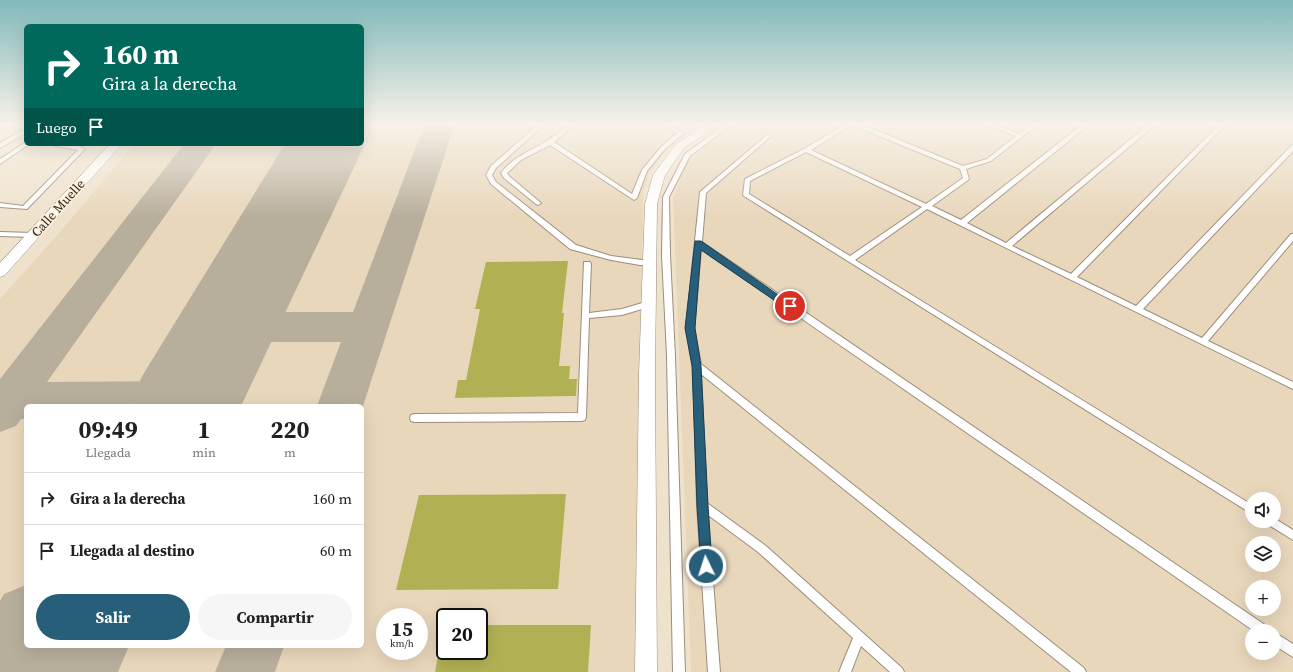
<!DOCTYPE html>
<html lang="es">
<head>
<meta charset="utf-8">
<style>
	body { margin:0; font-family:"Source Serif 4",serif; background:#f6f6f6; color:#222; height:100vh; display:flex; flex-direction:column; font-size:15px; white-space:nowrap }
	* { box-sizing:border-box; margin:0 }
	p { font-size:13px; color:#767676 }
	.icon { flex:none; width:22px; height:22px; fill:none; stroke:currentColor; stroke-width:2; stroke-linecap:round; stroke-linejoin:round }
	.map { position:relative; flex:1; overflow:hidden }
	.panel { position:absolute; left:24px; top:404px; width:340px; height:244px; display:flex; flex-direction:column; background:#fff; border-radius:6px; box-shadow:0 4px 16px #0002 }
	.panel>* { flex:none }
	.guide { position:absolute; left:24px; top:24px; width:340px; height:122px; border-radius:6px; box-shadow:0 4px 16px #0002; background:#00695c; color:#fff; overflow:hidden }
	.buttons { position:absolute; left:1245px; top:492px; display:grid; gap:8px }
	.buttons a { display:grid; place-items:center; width:36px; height:36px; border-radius:50%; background:#fff; box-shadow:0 4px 16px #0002; font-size:20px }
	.speed { position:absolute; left:376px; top:608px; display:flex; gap:8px; font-size:20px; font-weight:700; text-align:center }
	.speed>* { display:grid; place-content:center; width:52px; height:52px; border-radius:50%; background:#fff; box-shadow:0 4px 16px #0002; line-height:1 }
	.speed small { font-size:10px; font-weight:400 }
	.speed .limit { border:2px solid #111; border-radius:6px; background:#fff; color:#111 }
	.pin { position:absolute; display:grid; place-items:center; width:34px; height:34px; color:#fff; margin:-17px; border:2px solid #fff; border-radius:50%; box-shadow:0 1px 4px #0007 }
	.me { position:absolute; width:44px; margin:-22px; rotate:356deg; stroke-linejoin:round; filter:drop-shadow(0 0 3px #0008) }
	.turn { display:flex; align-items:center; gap:14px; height:84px; padding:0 12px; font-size:18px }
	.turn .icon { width:52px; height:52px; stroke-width:2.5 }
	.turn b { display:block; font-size:28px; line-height:34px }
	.then { display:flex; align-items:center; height:38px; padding:0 12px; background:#0003; gap:8px; font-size:15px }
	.eta { display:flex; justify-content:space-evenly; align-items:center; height:68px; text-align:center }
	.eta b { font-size:24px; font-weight:700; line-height:28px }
	.action { display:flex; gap:8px; margin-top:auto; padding:8px 12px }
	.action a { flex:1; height:46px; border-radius:24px; background:#275e79; color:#fff; font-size:16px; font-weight:700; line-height:46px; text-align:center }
	.action a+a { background:#f6f6f6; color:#222 }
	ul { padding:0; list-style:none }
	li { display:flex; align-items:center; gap:12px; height:52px; padding:0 12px; border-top:1px solid #e0e0e0 }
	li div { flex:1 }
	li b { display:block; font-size:15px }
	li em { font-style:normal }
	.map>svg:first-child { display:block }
	.built { fill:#e9d7bc; fill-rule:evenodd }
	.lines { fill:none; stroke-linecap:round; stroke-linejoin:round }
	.taxiway { fill:#b8ae9c; fill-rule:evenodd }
	.runway { fill:#b8ae9c; fill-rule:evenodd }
	.building { fill:#b1b154 }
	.lane-casing { stroke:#9b8e7c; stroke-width:2 }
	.street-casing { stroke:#9b8e7c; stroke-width:1 }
	.lane { fill:#fff; fill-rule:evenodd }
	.street { fill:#fff; fill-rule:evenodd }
	.route { fill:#275e79; stroke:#193d4f }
	.labels { text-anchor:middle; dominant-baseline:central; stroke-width:3.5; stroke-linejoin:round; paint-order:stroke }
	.street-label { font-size:13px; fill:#2b261e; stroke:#fdefda }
</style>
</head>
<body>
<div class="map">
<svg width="1293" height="672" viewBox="0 0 1293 672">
	<rect width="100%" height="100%" fill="#efe2cd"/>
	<path class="built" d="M362,123h341l-19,12 -22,20 -12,18 -7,21 -4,478h-639v-373l59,-66 75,-89h228zM26,406h336v240h-336zM385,617h34v34h-34zM445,617h34v34h-34z
		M744,123h549v549h-602l-18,-475 14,-34 33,-28zM1252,499h22v22h-22zM1252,543h22v22h-22zM1252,587h22v22h-22zM1252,631h22v22h-22z"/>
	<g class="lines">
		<path class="taxiway" d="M425,123h30l-92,283 -1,2v-2h-45l24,-64h-114l-15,-4 -6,-11 6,-11 15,-4h126z
			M184,144h32l-169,238 141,-1 16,5 7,13 -4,7h-181v13h-5l-5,7 -16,6v-53z
			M226,646h58l-9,26h-60z"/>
		<path class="runway" d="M362,140l3,4 -124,262h-114l17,-33 141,-229h77z
			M26,585v61h103l-11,26h-118v-71l4,-7z"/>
	</g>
	<path class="building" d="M568,261l-6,52h2l-5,53h11l-1,13h8l-1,17 -121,2 3,-18h8l14,-71h-5l11,-47z
		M566,494l-8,95 -162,1 23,-95z
		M479,625h112l-3,47h-153l4,-21h40z"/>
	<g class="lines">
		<g class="lane-casing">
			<path id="lane" d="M540,123h6l-50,45 -4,7 4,7 80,63 35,11 39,5h3l1,2 -1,2h-13l-29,-5 -41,-11 -79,-65 -5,-9 5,-9z
				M570,123h6l-22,19 78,52 10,-24 19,-23 16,-14 -16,-10h7l16,10 -19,16 -18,22 -10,27 -3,2 -84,-55 -29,15 -14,13 2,3 32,27 -3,2 -2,-1 -32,-26 -3,-5c11,-15 27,-21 44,-31 9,-5 17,-12 25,-19z
				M696,123h7l7,5 -1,1h-4z
				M727,123h7l-44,33 -21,41 1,58 5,101 10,316h-12l-6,-316 -5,-101 1,-58 22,-43z
				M847,123h11l105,43 24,-7 29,-23 -33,-13h8l28,11 14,-11h7l-49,38 -25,8 3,10 -1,1 -36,26 29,14 123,-97h7l-124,100 39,20 144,-120h7l-145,123 59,28 150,-151h6l-150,154 59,29 155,-160 2,-1v6l-150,158 59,29 89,-104h2v7l-85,100 85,41v7l-366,-180 -72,51 397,245v9l-508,-318 -1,-1 2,-16 59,-30zM852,125l108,44 3,9 -37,26 -115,-54zM806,152l116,55 -72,49 -101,-62 1,-13z
				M26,128v5l-26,15v-5z
				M768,134l3,2 -1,1 -64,56 -4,49 566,385 2,4h-16l-553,-382 -7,79 7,36 383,304 2,4h-15l-370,-298 6,129 59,43 136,122 2,4h-14l-29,-26 -10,26h-12l14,-34 -95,-86 -50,-37 12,157h-12l-11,-167 -4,-139 -7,-38 14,-136z
				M26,142v2h3l-1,1 -28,19v-5z
				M52,144c10,0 24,-1 33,5l-58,60 -27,-2v-4l23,3 55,-56 -23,-4z
				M0,232l33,1 3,2 -3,2 -33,-1z
				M584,262h6l1,2 -2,49 33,-4 27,-8 4,3 -1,2 -30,9 -33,3 -3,99 -1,3 -3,1 -168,1 -3,-1 -1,-3 1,-3 3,-1 164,-1z
				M1274,518l19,12v10l-26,-16 -2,-3h9z
				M1274,632l19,12v13l-19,-12z"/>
		</g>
		<g class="street-casing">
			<path id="street" d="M708,123h12l-36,25 -19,27 -8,29 -2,170 2,298h-22l4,-298 6,-170 8,-29 23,-31z
				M110,144h12l-117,131 -5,2v-14z"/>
		</g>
		<use href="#lane" class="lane"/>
		<use href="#street" class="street"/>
	</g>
	<linearGradient id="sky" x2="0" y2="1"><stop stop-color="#81b9bb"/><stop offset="0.57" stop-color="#f8f2e8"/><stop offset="1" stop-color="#f8f2e8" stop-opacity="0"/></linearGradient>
	<rect width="1293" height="217" fill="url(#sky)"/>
	<path class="route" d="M695,241h6l93,65 -1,3h-6l-86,-59 -6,78 6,38 7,139 4,61 -1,4 -5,2 -4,-2 -1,-4 -4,-61 -5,-139 -7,-38z"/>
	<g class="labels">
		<g class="street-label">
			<text transform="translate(58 208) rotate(-48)">Calle Muelle</text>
		</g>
	</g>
</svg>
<div class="buttons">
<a><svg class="icon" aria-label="sound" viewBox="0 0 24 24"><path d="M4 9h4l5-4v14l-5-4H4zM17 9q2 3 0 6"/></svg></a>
<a><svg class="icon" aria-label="layers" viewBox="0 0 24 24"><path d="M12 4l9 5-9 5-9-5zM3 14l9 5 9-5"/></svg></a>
<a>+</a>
<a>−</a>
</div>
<div class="speed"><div>15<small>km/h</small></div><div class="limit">20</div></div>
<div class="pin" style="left:790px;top:306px;background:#d93025"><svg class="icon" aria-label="arrive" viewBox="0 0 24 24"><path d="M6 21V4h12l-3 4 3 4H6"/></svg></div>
<svg class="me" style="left:706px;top:566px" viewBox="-20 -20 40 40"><circle r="17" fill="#275e79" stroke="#fff" stroke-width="3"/><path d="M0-11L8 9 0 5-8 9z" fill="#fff"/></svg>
<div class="guide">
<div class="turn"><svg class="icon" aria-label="right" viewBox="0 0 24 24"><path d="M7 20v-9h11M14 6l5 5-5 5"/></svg><div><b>160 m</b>Gira a la derecha</div></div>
<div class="then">Luego<svg class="icon" aria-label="arrive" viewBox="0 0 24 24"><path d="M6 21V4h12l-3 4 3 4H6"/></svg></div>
</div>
<section class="panel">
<div class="eta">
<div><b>09:49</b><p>Llegada</p></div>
<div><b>1</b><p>min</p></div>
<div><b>220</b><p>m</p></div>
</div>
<ul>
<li><svg class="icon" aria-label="right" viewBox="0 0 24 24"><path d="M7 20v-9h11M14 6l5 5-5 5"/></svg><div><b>Gira a la derecha</b></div><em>160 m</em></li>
<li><svg class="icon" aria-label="arrive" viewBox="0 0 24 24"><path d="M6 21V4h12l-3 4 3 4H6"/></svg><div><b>Llegada al destino</b></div><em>60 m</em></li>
</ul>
<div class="action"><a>Salir</a><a>Compartir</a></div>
</section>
</div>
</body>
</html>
